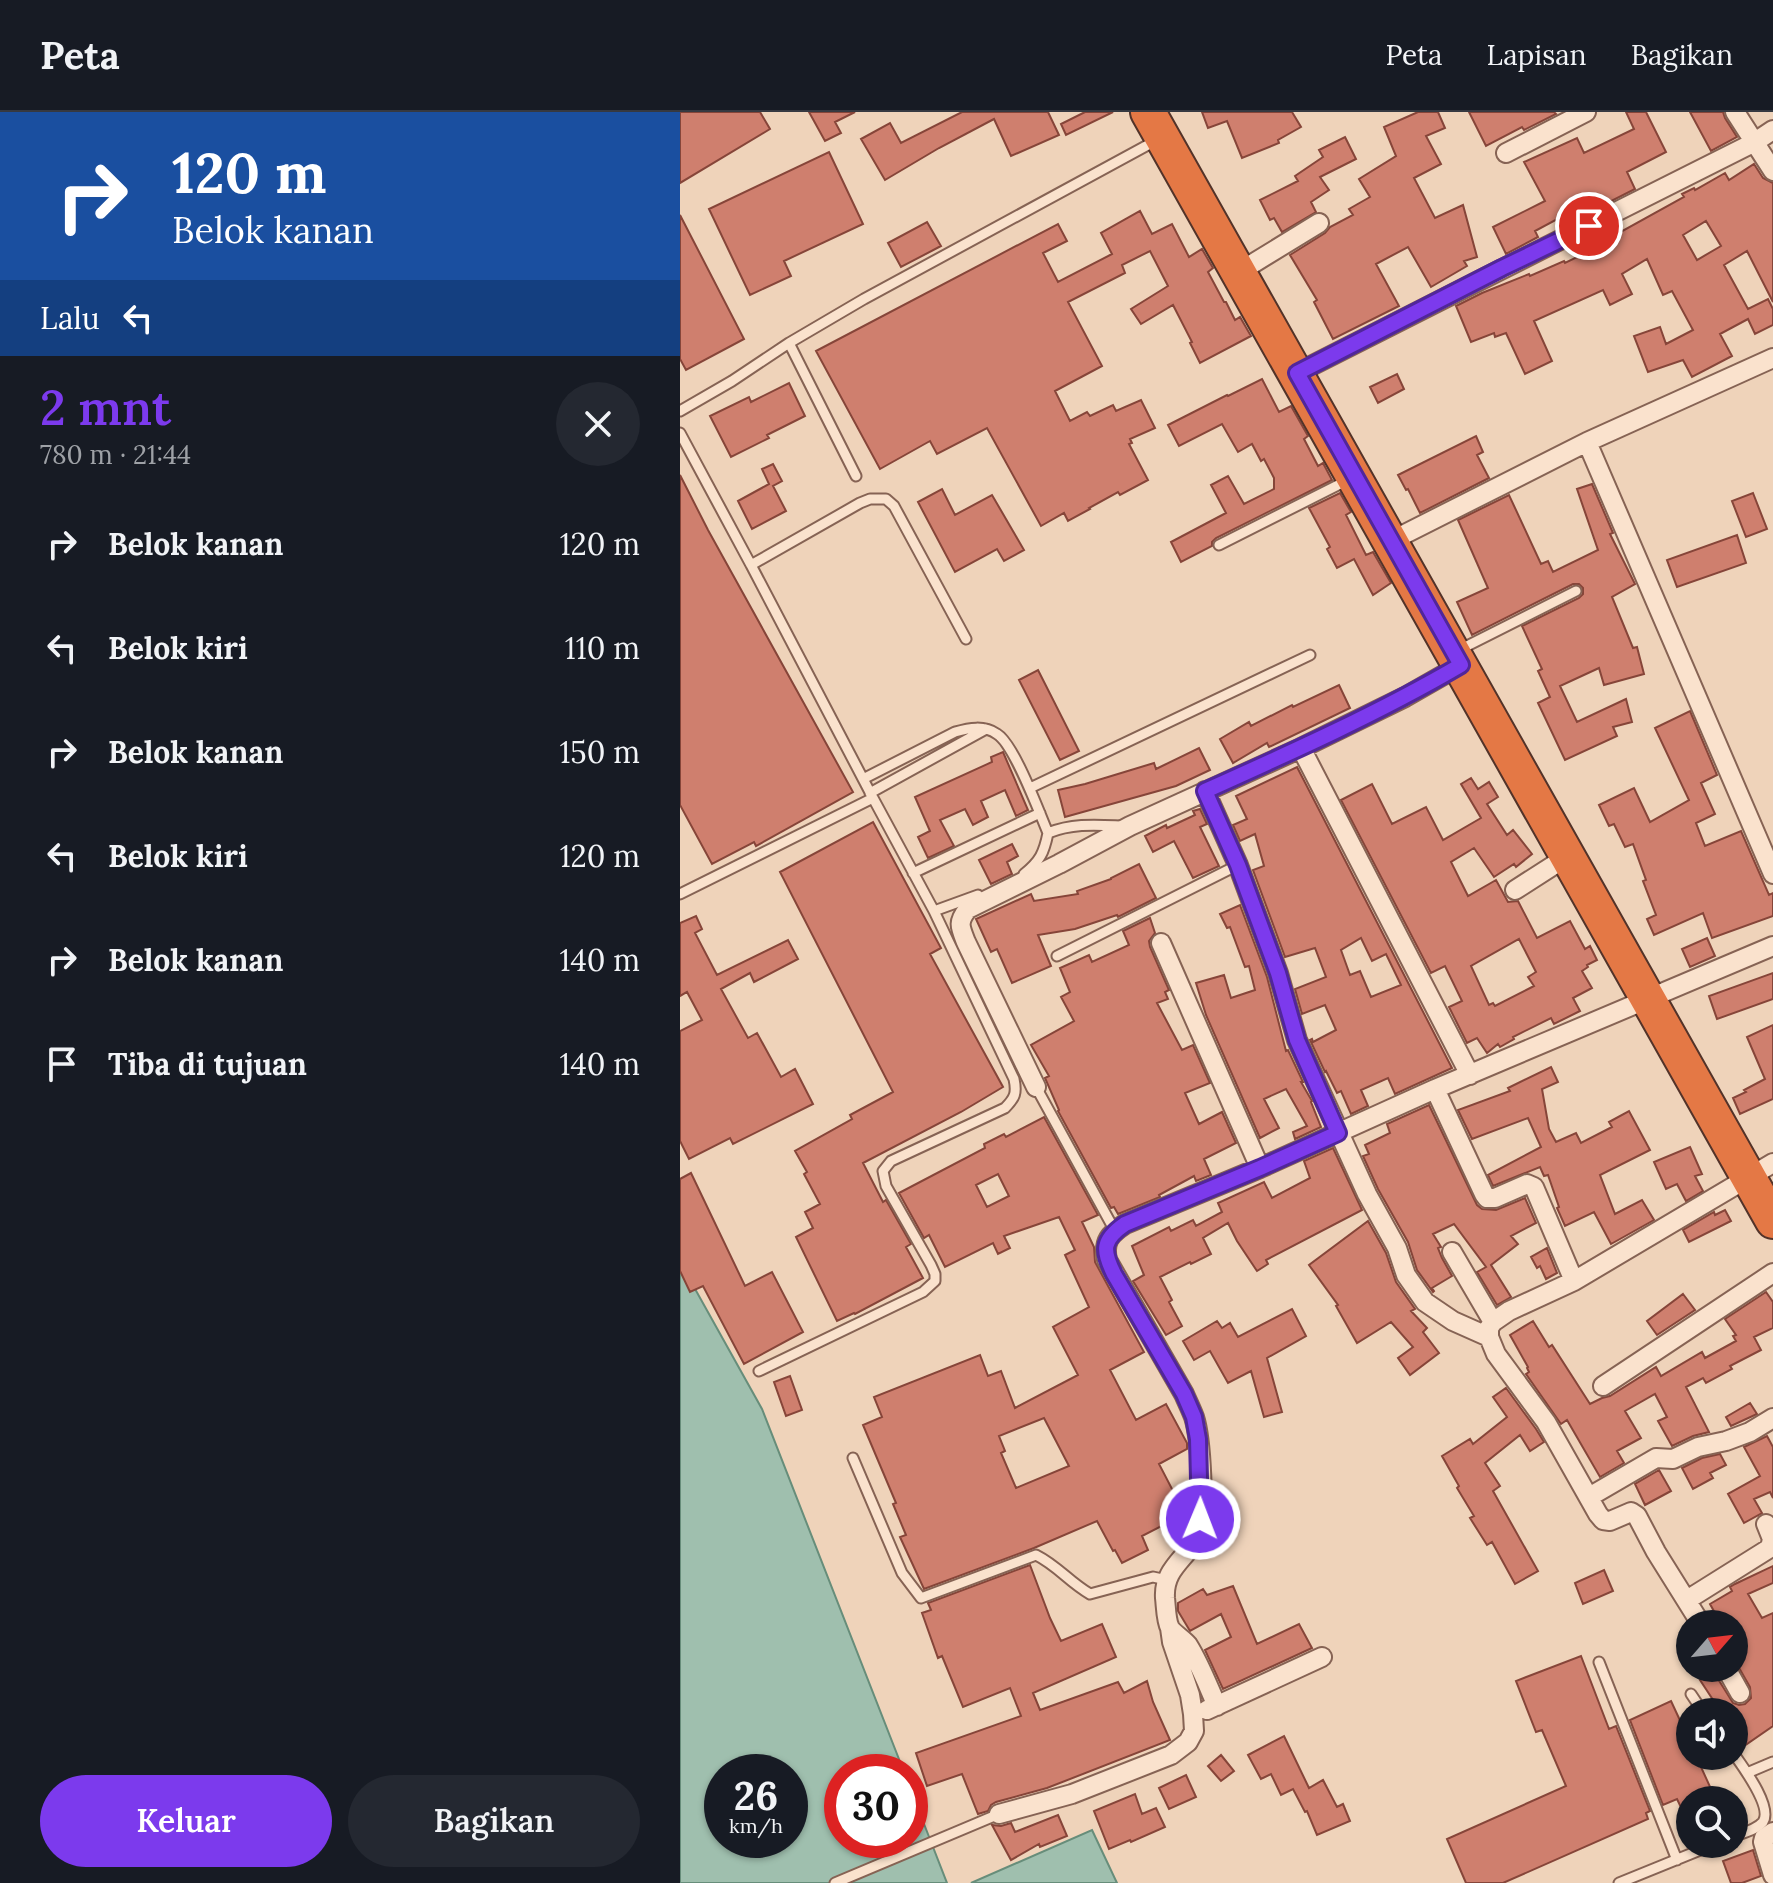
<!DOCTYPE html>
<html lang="id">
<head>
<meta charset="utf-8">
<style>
	body { margin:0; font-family:Lora,serif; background:#242831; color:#f1f3f6; height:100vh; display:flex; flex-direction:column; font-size:30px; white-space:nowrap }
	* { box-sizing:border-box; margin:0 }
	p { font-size:26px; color:#9ea1a6 }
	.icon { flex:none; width:44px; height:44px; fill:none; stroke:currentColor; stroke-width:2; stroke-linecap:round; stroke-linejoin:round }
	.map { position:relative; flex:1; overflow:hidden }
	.sheet { display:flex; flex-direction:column; background:#171b24; width:680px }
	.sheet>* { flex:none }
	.hud { background:#1a4fa0; color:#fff; overflow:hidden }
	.needle { width:52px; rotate:62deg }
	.tools { position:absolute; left:996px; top:1498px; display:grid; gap:16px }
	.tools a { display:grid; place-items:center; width:72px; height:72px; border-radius:50%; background:#171b24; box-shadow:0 2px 6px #0004; font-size:40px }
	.speed { position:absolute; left:24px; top:1642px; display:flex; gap:16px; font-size:40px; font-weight:700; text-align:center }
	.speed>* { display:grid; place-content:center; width:104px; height:104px; border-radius:50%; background:#171b24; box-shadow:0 2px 6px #0004; line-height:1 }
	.speed small { font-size:20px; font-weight:400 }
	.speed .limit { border:12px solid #d22; background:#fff; color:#111 }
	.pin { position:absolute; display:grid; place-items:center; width:68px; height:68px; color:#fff; margin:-34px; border:4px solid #fff; border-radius:50%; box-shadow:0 2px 8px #0007 }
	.me { position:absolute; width:88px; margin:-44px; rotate:1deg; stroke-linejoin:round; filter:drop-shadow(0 0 6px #0008) }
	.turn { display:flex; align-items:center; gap:28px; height:168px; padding:0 40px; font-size:36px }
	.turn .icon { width:104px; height:104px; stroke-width:2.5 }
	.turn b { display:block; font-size:56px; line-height:68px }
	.then { display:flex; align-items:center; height:76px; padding:0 40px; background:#0003; gap:16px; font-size:30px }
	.round { display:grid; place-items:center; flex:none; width:84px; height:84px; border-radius:42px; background:#242831 }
	.overview { display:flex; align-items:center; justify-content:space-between; height:136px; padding:0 40px }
	h1 { font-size:48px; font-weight:600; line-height:60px; color:#7c3aed }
	.button { display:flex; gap:16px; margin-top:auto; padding:16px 40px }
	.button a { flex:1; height:92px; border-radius:48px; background:#7c3aed; color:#fff; font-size:32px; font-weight:600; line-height:92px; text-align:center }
	.button a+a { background:#242831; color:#f1f3f6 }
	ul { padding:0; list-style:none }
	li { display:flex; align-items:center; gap:24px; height:104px; padding:0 40px }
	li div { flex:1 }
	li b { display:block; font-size:30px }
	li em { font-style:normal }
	header { display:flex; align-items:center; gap:48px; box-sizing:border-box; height:112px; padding:0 40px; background:#171b24; border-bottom:2px solid #363941 }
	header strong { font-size:38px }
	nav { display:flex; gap:44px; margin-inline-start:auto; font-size:28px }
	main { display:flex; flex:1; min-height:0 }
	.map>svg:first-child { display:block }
	.water { fill:#9fbfae; stroke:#678d7a; stroke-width:2; fill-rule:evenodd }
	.building { fill:#cf7f6e; stroke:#864539; stroke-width:2; fill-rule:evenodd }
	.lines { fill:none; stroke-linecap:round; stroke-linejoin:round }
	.lane-casing { stroke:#866354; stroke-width:13 }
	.street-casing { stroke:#866354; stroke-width:22 }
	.highway-casing { stroke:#533329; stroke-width:38 }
	.lane { stroke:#fae2cd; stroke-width:9 }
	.street { stroke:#fae2cd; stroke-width:18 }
	.highway { stroke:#e47845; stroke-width:34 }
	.route-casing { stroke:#51269a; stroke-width:20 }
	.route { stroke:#7c3aed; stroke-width:14 }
</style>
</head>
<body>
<header>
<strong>Peta</strong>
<nav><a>Peta</a><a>Lapisan</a><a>Bagikan</a></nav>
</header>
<main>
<section class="sheet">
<div class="hud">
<div class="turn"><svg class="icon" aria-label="right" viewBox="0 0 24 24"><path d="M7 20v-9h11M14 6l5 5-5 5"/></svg><div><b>120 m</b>Belok kanan</div></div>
<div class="then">Lalu<svg class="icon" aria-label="left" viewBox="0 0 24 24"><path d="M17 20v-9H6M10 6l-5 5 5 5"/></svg></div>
</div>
<div class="overview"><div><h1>2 mnt</h1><p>780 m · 21:44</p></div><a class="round"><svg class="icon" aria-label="close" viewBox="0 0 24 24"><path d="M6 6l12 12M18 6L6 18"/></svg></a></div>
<ul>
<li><svg class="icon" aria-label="right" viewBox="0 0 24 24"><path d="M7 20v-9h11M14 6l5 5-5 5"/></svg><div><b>Belok kanan</b></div><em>120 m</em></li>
<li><svg class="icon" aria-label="left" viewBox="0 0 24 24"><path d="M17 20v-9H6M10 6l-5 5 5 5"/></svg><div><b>Belok kiri</b></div><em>110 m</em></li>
<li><svg class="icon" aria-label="right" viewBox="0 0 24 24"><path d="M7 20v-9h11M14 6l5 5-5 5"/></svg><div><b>Belok kanan</b></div><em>150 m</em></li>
<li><svg class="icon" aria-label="left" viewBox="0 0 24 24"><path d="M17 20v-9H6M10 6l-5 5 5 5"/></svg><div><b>Belok kiri</b></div><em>120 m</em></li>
<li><svg class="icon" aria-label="right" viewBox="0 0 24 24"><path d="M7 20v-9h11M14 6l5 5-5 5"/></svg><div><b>Belok kanan</b></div><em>140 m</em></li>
<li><svg class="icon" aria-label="arrive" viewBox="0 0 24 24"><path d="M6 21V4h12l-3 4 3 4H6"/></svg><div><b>Tiba di tujuan</b></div><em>140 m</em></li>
</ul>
<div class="button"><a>Keluar</a><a>Bagikan</a></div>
</section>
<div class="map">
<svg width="1093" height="1771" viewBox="0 0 1093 1771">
	<rect width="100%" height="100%" fill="#efd3ba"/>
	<path class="water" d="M0,1150l82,147 142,363h-62v68h68v-52l37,95h-267zM42,1660h68v68h-68z
		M412,1718l25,53h-146z"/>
	<path class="building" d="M0,0h80l10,17 -90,54z
		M129,0h46l-20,10 6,11 -16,8z
		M282,0h86l11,23 -48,21 -17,-37 -55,29 -54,32 -24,-41 29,-16 11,20z
		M405,0h28l-47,23 -5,-11z
		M522,0h90l9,15 -23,13 1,3 -37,15 -15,-37 -19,7z
		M738,0h20l7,16 -19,8 15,28 -27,14 21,40 28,-13 14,52 -13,4 3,5 -36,21 -23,-40 -32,17 23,42 -66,33 -19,-37 3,-2 -27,-45 35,-22 5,-6 23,-12 -4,-6 21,-12 -11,-18 37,-23 -12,-29z
		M789,0h85l2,2 -32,16 -2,-3 -36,19z
		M946,0h20l20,40 -39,20 8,17 -57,29 -4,-8 -39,21 3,6 -32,17 -13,-27 52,-26 -21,-39 53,-24 7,15 50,-24z
		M1010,0h33l2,6 12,19 -26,14z
		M665,25l11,22 -36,18 9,13 -18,12 5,10 -34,20 -8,-14 -4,2 -10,-20 38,-19 -3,-5 28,-19 -4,-7z
		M149,40l34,72 -79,37 7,15 -41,19 -41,-86z
		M1074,52l9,14 10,5v119l-26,-51 -23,14 24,44 20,-10 5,10v16l-18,9 -7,-15 -28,15 12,22 -40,21 -9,-17 -35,12 -14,-36 26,-9 6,17 27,-14 -21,-39 -9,4 -16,-36 -25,15 10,20 -22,11 -7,-15 -69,31 18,40 -27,13 -19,-41 -11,4 -1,-4 -23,9 -15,-36 26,-13 47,-19 1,2 34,-15 1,2 43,-21 -2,-2 78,-43 -2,-3 12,-6 1,2 30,-17 4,7zM1026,109l15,25 -24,14 -14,-25z
		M460,99l12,23 20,-10 17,33 13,-8 11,19 -5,4 16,30h2l9,18 5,-3 11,19 -51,27 -10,-20 2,-1 -19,-37 -32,19 -10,-15 37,-23 -18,-35 -28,14 3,8 -57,29 34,64 -47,25 15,30 17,-9 3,4 23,-11 3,6 25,-11 14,28 -25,11 2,4 -3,1 19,36 -28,15 -2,-3 -29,16 1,1 -22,12 -4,-8 -23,13 -54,-98 -50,26 -7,-13 -50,28 -64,-118 242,-127 9,17 -24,12 15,29 54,-28 -11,-21z
		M0,103l64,124 -58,31 -6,-11z
		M247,110l14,24 -40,21 -13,-24z
		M717,262l7,15 -26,14 -8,-16z
		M582,267l17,33 12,-6 17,30 -4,3 14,27 5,-3 9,17 -116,58 -4,4v4l-31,16 -10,-20 55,-29 -15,-28 17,-9 16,28 30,-15v-11l-10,-19 -3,2 -9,-17 -14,8 -16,-28 -43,22 -11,-21 59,-30 1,1z
		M109,271l16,33 -38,19 2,3 -38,19 -21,-41 39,-19 2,5z
		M796,324l7,16 -6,3 12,23 -69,35 -12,-24 -2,1 -8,-15z
		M93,352l9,17 -9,5 13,25 -34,18 -14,-28 31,-17 -7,-15z
		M0,363l28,55 145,262 -97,54 -2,-4 -42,22 -32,-59z
		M912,372l21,49 -3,1 25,50 -23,13 21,51 4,-1 7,27 -40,11 -5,-17 -39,18 17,36 49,-23 6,23 -19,5 4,9 -52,24 -27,-57 12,-6 -12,-26 4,-2 -20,-43 57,-28 4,-4v-6l-4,-4h-6l-101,51 -15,-33 31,-14 -30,-68 51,-25 32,69 7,-3 5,11 45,-22 -21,-61z
		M262,377l13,26 37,-20 32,55 -20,11 -7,-12 -42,23 -37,-70z
		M660,381l11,19 -5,3 20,40 7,-3 18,31 -18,12 -19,-36 -17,9 -10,-19 3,-2 -21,-39z
		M1073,381l14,36 -21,8 -14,-36z
		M1057,423l9,28 -69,24 -10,-27z
		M358,558l41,81 -19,9 -41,-80z
		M659,573l11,23 -81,39 -2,-4 -34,20 -13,-24 29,-17 2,4 41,-21 1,2z
		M1010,599l27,64 -16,8 14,31 -19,9 9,23 36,-15 28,64 4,-2v23l-61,22 -9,-25 -49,22 -7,-16 9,-4 -13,-34 3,-1 -13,-36 -8,3 -11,-23 -5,2 -10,-21 35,-17 16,34 39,-22 -34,-72z
		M519,636l11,22 -34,16 -111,31 -7,-27 27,-6 69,-21 2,6z
		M323,640l25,58 -12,6 -11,-26 -24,11 7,16 -15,8 -8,-16 -25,11 14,26 -26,12 -10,-21 12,-6 -15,-34 77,-35 -1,-5z
		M617,655l155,301 -57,26 -7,-16 -27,12 7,16 -17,8 -10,-23 -4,2 -11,-22 -1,1 -15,-32 2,-1 1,3 23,-12 -11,-25 -23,9 -7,-25 31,-12 -11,-29 -30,9 -32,-87 11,-4 -9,-32 -15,7 -7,-16 14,-6 -11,-23zM681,826l11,23 14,-7 15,31 -30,12 -11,-26 -10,4 -9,-25z
		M791,666l7,11 11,-7 9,15 -11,7 20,31 6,-5 19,24 -16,13 -2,-3 -20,13 -20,-29 -23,14 17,34 28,-16 12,22 10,-1 19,37 33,-17 15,28 5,-3 7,14 -10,5 1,2 -6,4 10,17 -19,10 7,13 -26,13 -3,-6 -38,19 1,2 -14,8 -2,-3 -11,9 -10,-15 -10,5 -18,-36 13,-6 -17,-35 -14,7 -90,-173 31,-16 20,40 34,-17 17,33 38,-22 -20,-34zM839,827l17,33 -8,5 6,9 -39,20 -2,-3 -4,2 -18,-39z
		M520,697l7,15 -7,3 19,39 -26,12 -19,-37 -21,11 -8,-16 21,-11 1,3 28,-13 -2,-4z
		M193,710l68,126 -11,6 73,133 -42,25 -98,51 20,39 3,-2 25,44 -5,3 17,31 -68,36 -1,-1 -17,8 -41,-84 17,-9 -8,-16 15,-8 -16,-30 3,-2 -12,-21 57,-32 -2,-4 43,-23 -113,-220z
		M332,732l6,12 -11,6 5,12 -21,10 -12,-24z
		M459,752l17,34 -38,19 -1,-2 -42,14 -37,6 13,31 -39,17 -15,-34 -6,3 -15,-33 55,-25 3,7 44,-7 -1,-3 34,-12v-1z
		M560,793l27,72 19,74 2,-1 15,32h-2l11,19 -1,1 10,25 -26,12 -2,-7 14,-6 -21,-37 -22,10 15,29 -19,10 -54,-123 -10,-32 28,-8 7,23 24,-8 -6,-24 -4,1 -15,-40 -3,1 -7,-14z
		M16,804l6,13 -7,4 22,42 71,-35 10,19 -44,23 -4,-9 -29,16 27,49 9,-5 24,44 14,-8 18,35 -80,40 -3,-6 -41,21 -9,-18v-110l22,-11 -15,-28 -7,4v-73z
		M470,806l5,15 -6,8 1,6 19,43 -4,2 3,7 -11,4 25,47 11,-5 17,38 -25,10 14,31 23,-12 14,31 -32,16 7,16 -15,6 -2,-5 -35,19 1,2 -42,17 -4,-7 -3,1 -53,-97 1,-1 -14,-32 4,-2 -18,-31 43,-24 -13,-24 9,-5 -10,-24 29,-13 3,7 37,-17 -6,-14z
		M1027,826l8,18 -25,11 -8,-18z
		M1093,861v26l-56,20 -8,-23z
		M1093,913v74l-33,15 -7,-16 13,-6 -2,-2 21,-11 -18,-42z
		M871,955l7,15 -16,7 7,40 7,13 20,-9 5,10 31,-16 -3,-5 20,-11 21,39 -50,25 15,39 27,-14 12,20 -43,24 -17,-32 -29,14 -8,-18 2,-1 -11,-32 -4,1 -4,-9 -47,19 -5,-11 53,-28 -13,-29 -56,21 -14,-29 52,-19 -2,-3z
		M749,993l48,100 5,4 14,1 29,-12 11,25 -25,13 7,8 -27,21 20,32 -14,8 -20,-33 9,-5 -32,-43 -21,10 8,13 -3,1 4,10 10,18 -20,12 2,3 -1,1 -16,-22 -9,-28 -30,-53 -15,-33 6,-2 -4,-9 25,-12 -3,-9z
		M364,1005l54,98 -16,7 12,25 1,15 49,90 -34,18 26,50 30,-16 21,39v6l-28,15 26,50 -43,22 6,14 -26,13 -7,-13 -2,1 -16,-30 -63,27 -110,41 -24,-52 6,-2 -13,-31 3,-1 -33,-78 19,-8 -8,-20 106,-42 8,21 13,-5 14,37 63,-33 -25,-48 36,-20 -24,-52 10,-5 -16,-33 -55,19 6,12 -12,6 -5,-11 -48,24 -16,-32 -5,3 -25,-45 86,-45 -1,-4 20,-10 2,3zM318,1062l11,22 -22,11 -11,-22zM364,1306l25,48 -53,22 -15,-35 4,-2 -6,-15z
		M1010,1035l12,27 -7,2 8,15 -17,10 -9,-17 -11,5 -12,-27z
		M653,1036l29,62 -96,50 2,4 -11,7 -20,-30 -9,-18 -25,15 8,16 -20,10 -1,-2 -30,15 12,23 -3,2 13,24 -16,9 -33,-54 11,-6 -12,-29 37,-19 2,4 22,-11 3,6 26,-14 -4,-9 46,-21 8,16 38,-20 -6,-17z
		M11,1061l54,113 27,-14 31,60 -59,32 -41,-78 -13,6 -10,-21v-92z
		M1045,1098l6,11 -42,21 -6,-12 31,-18 1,3z
		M688,1109l18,32 10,29 19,27 -4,2 16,17 -4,4 16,21 -29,22 -12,-17 15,-11 -22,-25 -34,21 -21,-37 2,-1 -29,-40z
		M867,1136l10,25 -11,6 -6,-13 -3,2 -6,-11z
		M1086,1180l7,10v26l-19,9 7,13 -31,16 2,3 -26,14 -3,-5 -17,9 23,45 -16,4 -21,10 -14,-25 9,-4 -12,-23 -30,17 16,27 -24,13 7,12 -24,14 -33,-57 -6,4 -35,-50 3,-2 -2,-4 1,-1 -18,-32 23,-14 16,26 3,-2 38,59 12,-6 8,-2 46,-29 5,9 41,-24 3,6 31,-17 -3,-5 3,-1 -11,-16z
		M1003,1182l12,16 -38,25 -10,-14z
		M612,1197l14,27 -39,22 15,54 -18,5 -13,-46 -23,12 -18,-32 -16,9 -11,-19 34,-20 5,7 8,-5 8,14z
		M110,1264l12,34 -16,6 -12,-34z
		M826,1276l30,41 8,13 -14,9 -10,-16 -35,28 15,23 -7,5 45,80 -23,13 -23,-42 -5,3 -17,-27 4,-2 -17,-28 2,-2 -17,-30 28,-17 3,5 34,-27 -14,-20z
		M1070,1291l7,11 -26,12 -5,-9z
		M1087,1324l6,11v51l-3,-6 -16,7 8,14 -18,10 -16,-29 32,-18 -16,-29z
		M1040,1342l6,11 -16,8 3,5 -20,11 -11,-21 20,-10z
		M979,1358l12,21 -26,14 -10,-21z
		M350,1453l20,53 11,23 41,-17 14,33 -83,36 7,17 78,-28 6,11 23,-12 6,21 17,38 -123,48 -51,14 -5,3 -3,6 -10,3 -16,-40 -35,12 -11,-33 105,-37 -11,-28 -47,19 -21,-51 -4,2 -16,-45 9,-3 -3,-7z
		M1093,1454v17l-25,11 14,24 11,-5v113l-29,20 -10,-15v-19h-13l-21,-32 13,-9 20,32 6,2 6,-1 6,-6 -1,-11 -16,-28v-35h-13l-11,-20 22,-13 -2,-4 5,-3z
		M924,1458l9,21 -30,13 -8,-21z
		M553,1474l24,58 42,-20 13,24 -89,41 -18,-39 26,-13 -10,-23 -31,17 -12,-20v-8l25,-14 4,6z
		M901,1544l28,73 7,-3 34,85 -4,2 2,6 -145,64h-37l-19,-44 119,-53 -24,-56 -6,2 -20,-51z
		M991,1589l19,41v14h6l20,44h-26v26l-13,-27 -14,6 -33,-85z
		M604,1624l25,52 14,-8 14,27 6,-3 7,17 -33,14 -10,-24 -2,1 -12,-23 -12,6 -10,-21 -10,5 -13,-24z
		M541,1643l13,16 -13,10 -13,-15z
		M506,1663l10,22 -27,12 -10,-21z
		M455,1682l7,20 14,-6 9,19 -34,15 -1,-2 -21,9 -15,-38z
		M378,1703l9,21 -27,11 -1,-3 -28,16 -19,-35 9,1 10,-3 4,9z
		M1073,1738l8,26 -19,7h-11l-8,-22z"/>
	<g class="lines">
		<g class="lane-casing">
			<path id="lane" d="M0,299l52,-30 57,-38
				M0,321l71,132
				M176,364l-67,-133 75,-44 293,-159
				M539,433l129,-65
				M777,539l119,-60
				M183,667l92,-47c14,-4 29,-7 42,2 17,10 42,78 51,99
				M350,676l280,-133
				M190,681l116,-64
				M193,686l61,113
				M233,761l127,-60
				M344,762c16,-13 20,-21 24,-41 25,-10 48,-8 74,-7
				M0,782l193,-96 -122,-233 109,-62 10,-4h16l8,7 72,133
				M377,844l181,-91
				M356,975l79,144
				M79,1259l164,-79 12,-11v-7l-4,-9 -45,-79 -3,-15 8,-10 114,-53c10,-10 12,-15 9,-29l-80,-168 44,-16
				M173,1346l49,115 19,25 115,-43c22,11 33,27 54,39l63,-17 14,3
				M919,1550l78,198
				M1011,1582l12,18
				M1054,1642c9,13 39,53 29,68 -7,8 -20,11 -29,14
				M1067,1661l26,-11
				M155,1771l164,-69
				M939,1771l96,-39"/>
		</g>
		<g class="street-casing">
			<path id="street" d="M1055,0l38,59
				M826,41l80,-41
				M559,160l80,-49
				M617,261c152,-78 306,-154 458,-231l18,-12
				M907,330l186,432
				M711,429l196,-99 186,-84
				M621,636l169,327
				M525,679l33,74 40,108 19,67 70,154 30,54 9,27 19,27 28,19 36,16
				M835,778l53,-34
				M481,831l99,225
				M356,975l-70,-145c-6,-15 -9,-20 2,-33l91,-45 71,-38 171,-78 104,-51 56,-32
				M755,977l49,105 3,4h8l32,-14 7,3 40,94
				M772,1140l41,70
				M923,1274l170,-113
				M909,1385l67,-39 17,1 25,-12 28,-6 24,-9 23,-14
				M1007,1488l83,-52 2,-9 -6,-15
				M1021,1512l-45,-72 -19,-36 -6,-4 -21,9 -7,-1 -5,-6 -52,-92 -50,-68 -7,-17v-9l4,-6 16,-11 65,-30 199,-118
				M1046,1556l14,25
				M537,1594c-9,-20 -17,-42 -29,-61 -5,-6 -14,-11 -18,-17 -4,-7 -4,-22 -5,-30 -2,-32 25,-40 33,-65 7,-21 3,-94 -4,-116 -3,-8 -7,-16 -10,-23l-77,-134c-4,-19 3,-26 18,-36l135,-56 175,-79 338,-143
				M527,1598l115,-53
				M319,1702l73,-20 99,-39 17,-13 6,-11 -1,-17 -3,-19 -18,-53 -2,-14
				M1093,1720l-9,6 -1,4 10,33"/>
		</g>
		<g class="highway-casing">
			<path id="highway" d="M468,0l625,1109"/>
		</g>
		<use href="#lane" class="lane"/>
		<use href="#street" class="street"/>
		<use href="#highway" class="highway"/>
	</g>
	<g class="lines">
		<g class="route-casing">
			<path id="route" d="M520,1407l-2,-80 -4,-22 -10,-23 -70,-120c-12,-24 -12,-34 11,-50l135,-56 78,-35 -41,-93 -19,-67 -40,-108 -33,-74c87,-39 174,-78 256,-126l-164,-292 205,-105 87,-42"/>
		</g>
		<use href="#route" class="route"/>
	</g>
</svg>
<div class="tools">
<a><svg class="needle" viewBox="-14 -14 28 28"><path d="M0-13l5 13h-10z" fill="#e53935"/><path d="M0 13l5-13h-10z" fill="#9ea1a6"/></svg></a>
<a><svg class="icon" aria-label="sound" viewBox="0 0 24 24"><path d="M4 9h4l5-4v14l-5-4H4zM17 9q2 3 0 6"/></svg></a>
<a><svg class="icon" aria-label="search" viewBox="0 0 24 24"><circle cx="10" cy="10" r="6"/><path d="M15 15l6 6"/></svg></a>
</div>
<div class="speed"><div>26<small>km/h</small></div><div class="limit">30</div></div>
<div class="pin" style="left:909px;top:114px;background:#d93025"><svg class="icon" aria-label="arrive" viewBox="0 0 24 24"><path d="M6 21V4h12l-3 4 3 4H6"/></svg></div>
<svg class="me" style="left:520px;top:1407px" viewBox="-20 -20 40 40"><circle r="17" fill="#7c3aed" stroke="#fff" stroke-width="3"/><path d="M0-11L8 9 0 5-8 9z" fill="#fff"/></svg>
</div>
</main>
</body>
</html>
